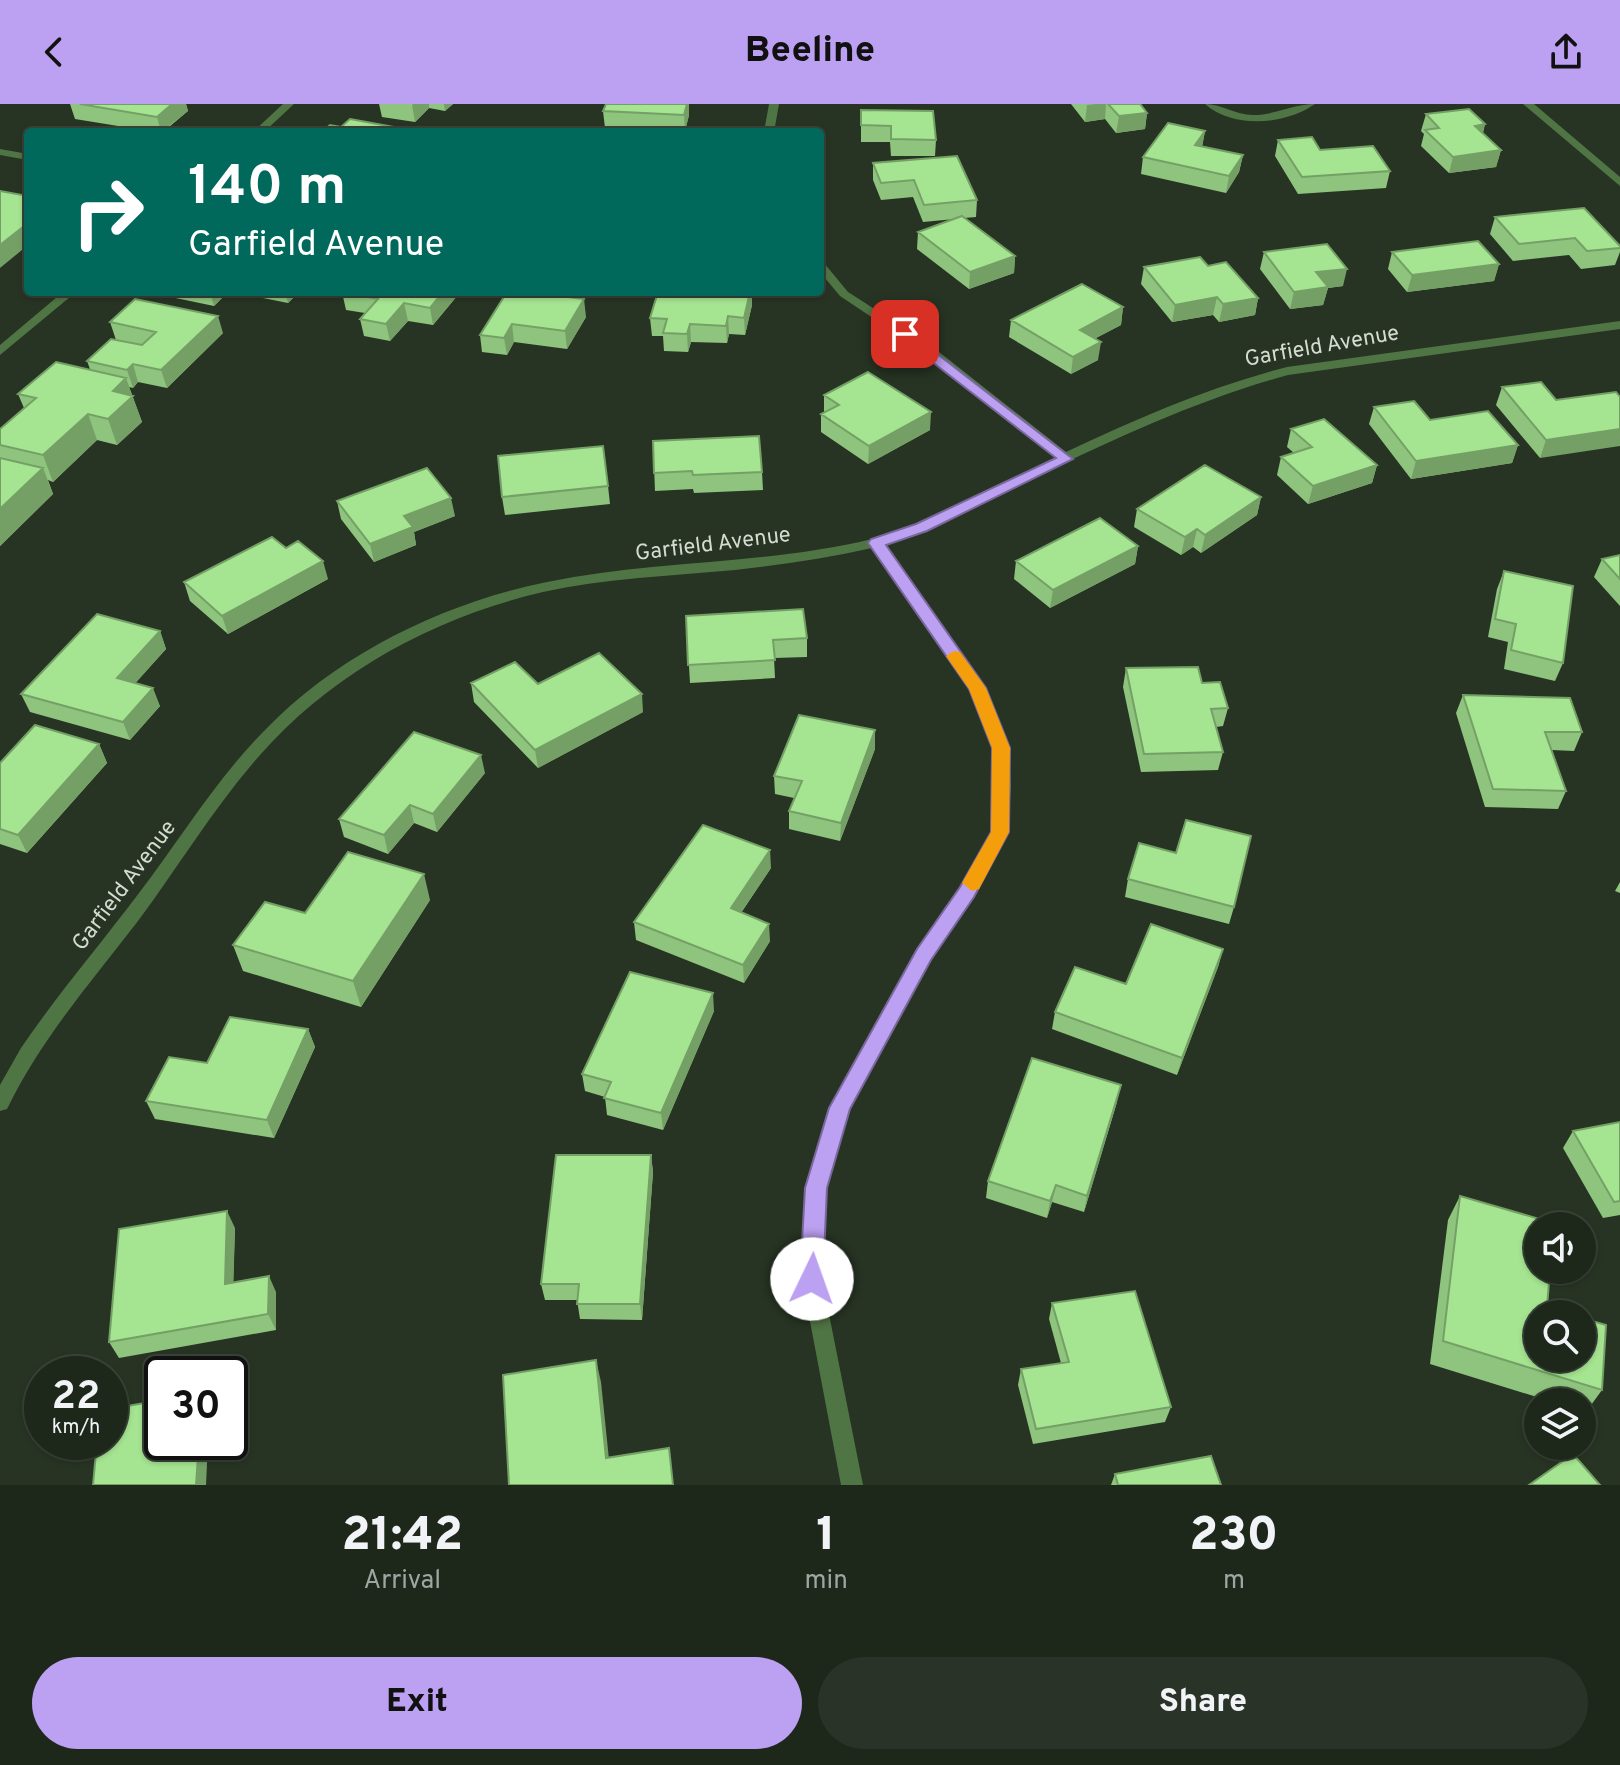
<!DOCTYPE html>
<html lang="en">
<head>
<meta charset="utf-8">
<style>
	body { margin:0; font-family:Overpass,sans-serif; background:#2a3327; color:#f1f3f6; height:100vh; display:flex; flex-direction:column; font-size:30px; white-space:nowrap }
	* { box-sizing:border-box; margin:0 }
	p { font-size:26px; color:#a0a5a2 }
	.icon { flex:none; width:44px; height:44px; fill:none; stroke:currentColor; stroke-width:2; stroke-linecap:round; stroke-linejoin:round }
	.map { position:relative; height:1381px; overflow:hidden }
	.panel { display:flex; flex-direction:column; background:#1d271a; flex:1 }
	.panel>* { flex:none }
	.banner { position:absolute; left:24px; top:24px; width:800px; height:168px; border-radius:8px; box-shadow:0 2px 6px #0004,0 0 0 2px #3b4439; background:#00695c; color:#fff; overflow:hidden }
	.buttons { position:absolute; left:1524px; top:1108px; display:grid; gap:16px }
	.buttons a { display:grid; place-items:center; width:72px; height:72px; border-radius:50%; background:#1d271a; box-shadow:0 2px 6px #0004,0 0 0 2px #3b4439; font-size:40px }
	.speed { position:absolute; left:24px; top:1252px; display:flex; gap:16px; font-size:40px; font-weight:700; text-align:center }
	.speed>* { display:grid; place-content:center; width:104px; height:104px; border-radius:50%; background:#1d271a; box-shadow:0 2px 6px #0004,0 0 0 2px #3b4439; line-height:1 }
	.speed small { font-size:20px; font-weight:400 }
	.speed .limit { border:4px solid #111; border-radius:12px; background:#fff; color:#111 }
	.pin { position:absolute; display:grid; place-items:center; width:68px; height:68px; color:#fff; margin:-34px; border-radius:16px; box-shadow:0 4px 12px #0006 }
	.me { position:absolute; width:88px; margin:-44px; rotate:3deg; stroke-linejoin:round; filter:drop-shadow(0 0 6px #0008) }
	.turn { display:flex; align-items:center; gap:28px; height:168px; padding:0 32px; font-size:36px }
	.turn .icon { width:104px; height:104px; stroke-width:2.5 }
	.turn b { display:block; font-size:56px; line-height:68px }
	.eta { display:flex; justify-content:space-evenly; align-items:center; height:136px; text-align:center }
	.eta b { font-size:48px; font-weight:800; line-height:56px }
	.primary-button { display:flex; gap:16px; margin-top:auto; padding:16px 32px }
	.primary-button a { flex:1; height:92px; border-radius:48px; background:#bca0f2; color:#111; font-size:32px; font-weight:800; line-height:92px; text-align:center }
	.primary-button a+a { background:#2a3327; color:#f1f3f6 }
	header { display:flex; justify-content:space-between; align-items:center; height:104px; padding:0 32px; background:#bca0f2; color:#111; font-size:36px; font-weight:800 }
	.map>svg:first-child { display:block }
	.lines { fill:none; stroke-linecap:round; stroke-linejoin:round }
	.minor { fill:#507544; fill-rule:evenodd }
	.wall { fill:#8ec47d }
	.shaded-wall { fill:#74a066 }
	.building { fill:#a5e491; stroke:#74a066; stroke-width:2 }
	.route { fill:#bca0f2; stroke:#7a689d; stroke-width:2 }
	.slow { fill:#f59e0b }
	.labels { text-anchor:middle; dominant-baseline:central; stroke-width:8; stroke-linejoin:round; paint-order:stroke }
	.street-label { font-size:22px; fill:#d4dcd1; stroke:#273423 }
</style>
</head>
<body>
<header><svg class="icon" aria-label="back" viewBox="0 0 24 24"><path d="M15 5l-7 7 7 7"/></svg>Beeline<svg class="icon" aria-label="share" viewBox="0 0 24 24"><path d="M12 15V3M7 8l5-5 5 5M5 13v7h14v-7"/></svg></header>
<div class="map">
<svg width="1620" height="1381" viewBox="0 0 1620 1381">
	<rect width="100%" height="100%" fill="#273423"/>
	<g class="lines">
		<path class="minor" d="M283,0h11l-30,28h-11z
			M769,0h10l-5,28h-10z
			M1205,0c17,0 30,11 48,11 22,0 41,-11 62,-11 -30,21 -82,25 -110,0z
			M1523,0h11l86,73v9z
			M0,45l28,5v6l-28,-5z
			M820,158l4,1 24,29 81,52 137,108c72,-34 144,-65 221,-85l333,-46v8l-332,46c-87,24 -168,61 -248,100 -51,25 -101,53 -156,69l101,144 24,60 2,38 -3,46 -35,65 -43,63 -82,149 -22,79 -4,91 41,206h-22l-39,-206 4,-91 26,-86 86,-152 43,-63 31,-55 3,-46 -2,-38 -23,-59 -98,-141c-45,10 -91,17 -137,22 -64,6 -129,8 -192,22 -108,25 -210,80 -283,163 -46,52 -81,111 -122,166 -47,61 -97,118 -131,188l-7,2v-26l21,-37c36,-53 79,-103 118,-155 42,-55 78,-115 127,-164 74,-76 178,-126 281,-147 107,-22 218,-17 325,-43 62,-16 126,-54 184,-82l-135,-107 -81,-54 -20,-24z
			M63,188h13l-76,63v-10z"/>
	</g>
	<path class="wall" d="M70,0h116l2,7 -25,21h-8l-80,-13z
		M379,0h74l-8,7 -16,-3 -14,14 -33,-5z
		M606,0h83v11l-4,16 -80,-3 -2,-17z
		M1071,0h69l7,9 -2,16 -29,4 -11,-14 -20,3z
		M861,6l75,30 -1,16h-44l-1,-14h-29z
		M1426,10l59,10 -2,9 18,17 -5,17 -47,6 -28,-27 3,-12 -3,-3z
		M1205,27l-3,15 41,9 -4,17 -13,21 -85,-19 2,-17z
		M1278,36l42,10 70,21 -4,17 -88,6 -23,-38z
		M873,59l104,37 -1,17 -12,1 51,38 -1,17 -45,16 -52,-40 1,-17 37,-13 -32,3 -10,-25 -32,3 -8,-20z
		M1495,113l125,29v6l-5,13 -34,4 -12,-14 -56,6 -23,-27z
		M1264,148l79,34 -15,2 -5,17 -33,4 -30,-40z
		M1392,148l107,12 -5,17 -87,11 -19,-23z
		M1208,162l50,32 -3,17 -36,7 -6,-7 -41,7 -31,-38 3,-17z
		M165,188h63l-14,14 -48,-10z
		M233,188h66l-11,11z
		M342,188h114l1,4 -24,29 -25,-4 -18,20 -26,-5 -4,-17 5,-6 -19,-3z
		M507,188l79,25 -19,32 -53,-7 -7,13 -25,-3 -2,-17z
		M658,188h94v13l-7,30 -16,-1 -2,9 -36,-1 -3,10 -24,-1 -1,-15h-11l-2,-18z
		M1123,203l-2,18 -27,14 4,21 -27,14 -62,-37 2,-17z
		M110,218l113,11 -56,55 -29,-6 -5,6 -4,-1 13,35 -25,23 -20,-5 -44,42 -5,-2 5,14 -53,52v-117l24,-21 -6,-14 72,-25 -3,-8 29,-21z
		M1502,283l54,13 64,-3 -80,61 -44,-53z
		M824,291l106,35 -62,34 -47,-32v-18l3,-1z
		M1374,303l56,13 88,25 -6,18 -101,16 -42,-55z
		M1291,325l86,36 -5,18 -64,21 -31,-29 4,-18 13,-4 -7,-6z
		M653,337l109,31 1,18 -69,3 -1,-4 -38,2z
		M608,382l2,18 -105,11 -3,-18z
		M1261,393l-4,18 -56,38 -8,-6 -12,8 -47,-28 3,-18z
		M337,397l118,15 -41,16 2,13 -42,17 -33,-43z
		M1138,442l-3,18 -85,44 -36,-29 2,-18z
		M1620,451v51l-26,-29 8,-18z
		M1504,467l59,92 -8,18 -51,-12 4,-27 -20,-5 9,-48z
		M328,475l-100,55 -38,-33 -6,-19z
		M686,512l121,22v19l-33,1 1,20 -85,5z
		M160,527l6,18 -31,34 25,23 -30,34 -100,-28 -9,-18z
		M1126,564l76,15 26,25 -5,18 -7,1 7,25 -5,18 -77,2 -18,-85z
		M471,579l67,1 105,28 -105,56 -64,-66z
		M1463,591l119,37 -8,19 -22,-1 14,41 -8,18 -73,-2 -29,-94z
		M99,640l8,19 -80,90 -27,-9v-81z
		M875,645l-35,92 -51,-12v-18l5,-13 -19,-4 -1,-18z
		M485,669l-48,59 -23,-9 -26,31 -44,-17 -5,-18z
		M1176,749l58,54 -5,17 -104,-27 3,-18z
		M771,764l-30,45 29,28 -26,42 -108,-43 -2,-18z
		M1620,778v11l-5,-2z
		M430,796l-69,107 -118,-36 -10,-26z
		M1223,845l-5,18 -41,108 -125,-46 3,-17 71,-28z
		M714,907l-51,119 -56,-15 -2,-18 -20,-6 -3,-17z
		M308,925l7,18 -41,91 -119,-19 -9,-18 61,-38z
		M1117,998l-33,110 -32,-10 -5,16 -61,-20 2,-17z
		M1620,1018v93l-17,3 -40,-70 10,-17z
		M651,1051l2,17 -11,148 -62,-1 -3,-19h-32l-4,-16z
		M1460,1092l87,111 55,83 -16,22 -4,-1v-9h-29l-123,-38 18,-144z
		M235,1124l-2,55 43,9v38l-157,28 -10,-16z
		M1052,1199l119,104 -6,15 -132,22 -15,-59 3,-16 40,-6 -12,-44z
		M1115,1370l106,11h-110z"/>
	<path class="shaded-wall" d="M172,0h14l2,7 -27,21 -4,-15z
		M413,0h16v4l-14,14 -3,-17z
		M444,0h9l-8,7z
		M687,0h2v11l-4,16 -1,-16z
		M1096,0h10l-1,15 -20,3 2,-17z
		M1147,9l-2,16 -29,4 3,-17z
		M1485,20l-5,17 -5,-15z
		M1205,27l-3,17 -7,-3z
		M1501,46l-5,17 -47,6 4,-16z
		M1243,51l-4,17 -13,21 3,-17z
		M28,119v22l-28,23v-23z
		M1015,152l-1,17 -45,16 1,-17z
		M1499,160l-5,17 -87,11 5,-17z
		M1347,165l-4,17 -15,2 -5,17 -33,4 4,-17 22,-20z
		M210,188h18l-14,14z
		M285,188h14l-11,11z
		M443,188h13l1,4 -24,29 -3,-17z
		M750,188h2v13l-7,30 -1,-17z
		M1217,193l-4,18 -41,7 3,-17z
		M1258,194l-3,17 -36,7 4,-18z
		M584,195l2,18 -19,32 -2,-18z
		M404,199l4,18 -18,20 -4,-17z
		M1123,203l-2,18 -44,23 3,-18z
		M218,212l5,17 -56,55 -6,-18z
		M728,212l1,18 -2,9 -1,-17z
		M512,220l2,18 -7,13 -3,-17z
		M690,220l1,18 -3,10 -1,-18z
		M1101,238l-3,18 -27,14 2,-17z
		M133,260l5,18 -5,6 -6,-18z
		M126,274l16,44 -25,23 -9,-26 5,-28z
		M931,308l-1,18 -62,34 1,-18z
		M88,310l9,26 -44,42 -10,-27z
		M1620,325v17l-80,12 6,-18z
		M1518,341l-6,18 -101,16 5,-18z
		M1377,361l-5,18 -64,21 5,-18z
		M43,364l10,26 -53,52v-37z
		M1261,393l-4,18 -56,38 4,-18z
		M451,394l4,18 -41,16 2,13 -42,17 -4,-18 34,-28z
		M1197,425l-4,18 -12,8 4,-18z
		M1138,442l-3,18 -85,44 3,-18z
		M323,457l5,18 -100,55 -6,-18z
		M160,527l6,18 -42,47 -7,-18z
		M153,584l7,18 -30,34 -7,-18z
		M642,590l1,18 -105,56 -3,-18z
		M875,626v19l-35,92 1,-18z
		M99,640l8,19 -80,90 -9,-18z
		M481,651l4,18 -48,59 -4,-18z
		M410,701l4,18 -26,31 -4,-19z
		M770,746l1,18 -39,58 -1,-18z
		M424,770l6,26 -69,107 -8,-26z
		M769,820l1,17 -26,42 -1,-18z
		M1223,845l-5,18 -41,108 5,-17z
		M713,889l1,18 -51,119 -2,-17z
		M308,925l7,18 -41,91 -7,-18z
		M1121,981l-4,17 -33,110 3,-16z
		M651,1051l2,17 -11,148 -2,-16z
		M1056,1081l-4,17 -5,16 3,-17z
		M227,1107l8,17 -2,72 -8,-16z
		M269,1172l7,16v38l-8,-16z
		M596,1256l5,22 10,97 -5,-21z
		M199,1338h9l-2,43h-10z"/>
	<path class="building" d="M80,0h92l-15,13z
		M606,0h81l-3,11 -81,-4z
		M1108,0h32l7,9 -28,3z
		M1469,5l16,15 -10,2 26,24 -48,7 -28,-27 14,-2 -13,-14z
		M861,6l72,1 3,29 -45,-1v-13l-30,-1z
		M350,15l71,13h-99l8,-7 11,2z
		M1168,19l37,8 -10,14 48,10 -14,21 -86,-19z
		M1312,33l8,13 53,-4 17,25 -88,6 -24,-37z
		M957,52l20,44 -53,5 -10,-25 -33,3 -8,-20z
		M0,87l28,5v27l-28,22z
		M1584,104l36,38v2l-33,3 -12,-13 -56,6 -24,-27z
		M962,112l53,40 -45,16 -52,-40z
		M1478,137l21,23 -87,11 -20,-23z
		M1327,140l20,25 -31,3 12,15 -34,5 -30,-40z
		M1200,153l8,9 18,-4 32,36 -35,6 -6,-7 -42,8 -31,-38z
		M1082,180l41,23 -43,23 21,12 -28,15 -62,-37z
		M342,188h101l-13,16 -26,-5 -18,21 -26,-5 18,-20z
		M507,188h20l57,7 -19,32 -53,-7 -8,14 -24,-3z
		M658,188h92l-6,26 -16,-2 -2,10 -36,-2 -3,10 -24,-1 4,-14 -17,-1z
		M135,195l83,17 -57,54 -28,-6 -6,6 -40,-9 24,-22 31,6 14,-13 -46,-10z
		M56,258l70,16 -13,13 20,5 -25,23 -20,-5 -45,41 -43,-10v-16l36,-31 -18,-4z
		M868,268l63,40 -62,34 -48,-32 18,-9 -15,-10z
		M1541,278l15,18 60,-8 4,5v32l-74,11 -44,-53z
		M1414,297l16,19 58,-9 30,34 -102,16 -42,-54z
		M1324,315l53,46 -64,21 -32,-29 31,-10 -21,-18z
		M759,332l3,36 -69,3 -1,-4 -38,2 -1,-32z
		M603,342l5,40 -106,11 -4,-41z
		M0,354l43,10 -43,41z
		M1205,361l56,32 -56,38 -8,-6 -12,8 -48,-28z
		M427,364l24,30 -47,18 9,11 -43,17 -33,-43z
		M1100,414l38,28 -85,44 -37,-29z
		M272,433l14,11 12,-7 25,20 -101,55 -38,-34z
		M1620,451v24l-18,-20z
		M1504,467l69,15 -10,77 -52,-13 5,-26 -21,-5z
		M803,505l4,29 -34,2 2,20 -87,5 -2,-49z
		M97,510l63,17 -43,47 36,10 -30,34 -102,-28z
		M599,549l43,41 -107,56 -64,-67 44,-21 23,22z
		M1198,563l4,16 18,-1 8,26 -17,1 12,43 -79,2 -18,-86z
		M1463,591l107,3 12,34h-37l21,59 -73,-2z
		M799,611l76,15 -34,93 -52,-12 13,-30 -28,-5z
		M35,621l64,19 -81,91 -18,-6v-66z
		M414,628l67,23 -48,59 -23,-9 -26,30 -45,-16z
		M1186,716l65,16 -17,71 -106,-28 11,-36 37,10z
		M703,721l67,25 -39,58 38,16 -26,41 -109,-43z
		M348,748l76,22 -71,107 -120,-36 32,-43 40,11z
		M1151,820l72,25 -41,109 -127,-46 20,-45 51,17z
		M630,868l83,21 -52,120 -57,-15 7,-16 -29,-8z
		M230,913l78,12 -41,91 -121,-19 23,-44 38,6z
		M1032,954l89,27 -34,111 -31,-11 -6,16 -62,-20z
		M1620,1018v79l-6,1 -41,-71z
		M556,1051h95l-11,149h-63l2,-20h-38z
		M1460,1092l93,27v3h-15v44h12l-3,37 22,7h-31v44h44v-40l24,7 -4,65 -159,-49z
		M227,1107l-2,73 44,-8 -1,38 -159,28 10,-113z
		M1135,1187l36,116 -135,22 -15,-60 48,-7 -17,-59z
		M596,1256l10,98 63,-10 4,37h-164l-6,-110z
		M162,1296v42h37l-3,43h-103l4,-43h13v-33z
		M1573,1350l27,31h-71z
		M1211,1352l10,29h-103l-3,-11z"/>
	<path class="route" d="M905,225l168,130 -146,72 -41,14 100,143 24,60 -1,84 -35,65 -43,63 -81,149 -23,79 -4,91 -3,8 -8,3 -8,-3 -4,-8 5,-91 24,-80 88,-159 43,-62 31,-55 1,-84 -23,-59 -101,-146 3,-4 45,-15 140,-66 -156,-121v-6z"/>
	<path class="slow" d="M954,547l6,1 26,36 24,60 -1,84 -30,57 -7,2 -10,-8 29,-51 1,-84 -23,-59 -23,-33z"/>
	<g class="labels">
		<g class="street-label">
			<text transform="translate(1322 243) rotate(-10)">Garfield Avenue</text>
			<text transform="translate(713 441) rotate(-7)">Garfield Avenue</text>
			<text transform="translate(125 782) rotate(-53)">Garfield Avenue</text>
		</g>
	</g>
</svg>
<div class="buttons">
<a><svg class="icon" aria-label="sound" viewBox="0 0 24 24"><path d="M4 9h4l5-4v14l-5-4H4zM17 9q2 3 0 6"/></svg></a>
<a><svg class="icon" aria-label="search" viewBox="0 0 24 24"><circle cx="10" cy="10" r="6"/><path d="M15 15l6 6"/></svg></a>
<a><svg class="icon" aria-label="layers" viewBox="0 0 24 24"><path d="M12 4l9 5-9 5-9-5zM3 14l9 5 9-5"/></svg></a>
</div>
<div class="speed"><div>22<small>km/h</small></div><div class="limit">30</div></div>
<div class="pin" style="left:905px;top:230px;background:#d93025"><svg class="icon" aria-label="arrive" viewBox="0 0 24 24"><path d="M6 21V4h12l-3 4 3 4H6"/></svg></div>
<svg class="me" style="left:812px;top:1175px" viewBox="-20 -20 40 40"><circle r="19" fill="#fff"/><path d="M0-13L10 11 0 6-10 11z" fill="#bca0f2"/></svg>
<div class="banner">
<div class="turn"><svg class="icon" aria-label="right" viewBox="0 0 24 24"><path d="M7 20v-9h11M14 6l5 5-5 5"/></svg><div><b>140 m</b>Garfield Avenue</div></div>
</div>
</div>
<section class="panel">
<div class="eta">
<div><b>21:42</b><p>Arrival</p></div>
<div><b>1</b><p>min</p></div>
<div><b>230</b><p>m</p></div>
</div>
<div class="primary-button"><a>Exit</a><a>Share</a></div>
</section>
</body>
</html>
